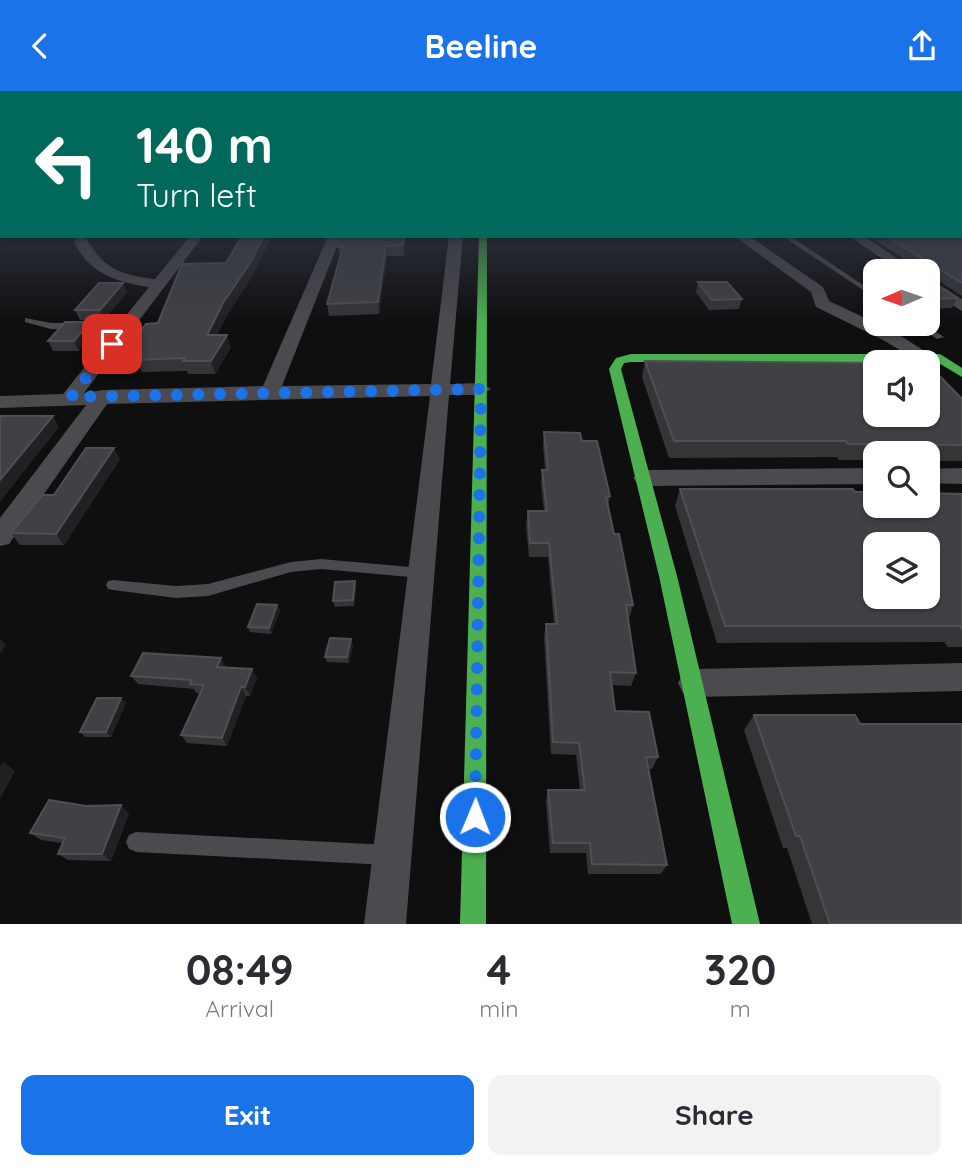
<!DOCTYPE html>
<html lang="en">
<head>
<meta charset="utf-8">
<style>
	body { margin:0; font-family:Quicksand,sans-serif; background:#f2f2f3; color:#2b2b33; height:100vh; display:flex; flex-direction:column; font-size:26px; white-space:nowrap }
	* { box-sizing:border-box; margin:0 }
	p { font-size:23px; color:#7c7c81 }
	.icon { flex:none; width:38px; height:38px; fill:none; stroke:currentColor; stroke-width:2; stroke-linecap:round; stroke-linejoin:round }
	.map { position:relative; height:833px; overflow:hidden }
	.panel { display:flex; flex-direction:column; background:#fff; flex:1 }
	.panel>* { flex:none }
	.guide { position:absolute; left:0px; top:0px; width:962px; height:147px; box-shadow:0 2px 5px #0004; background:#00695c; color:#fff; overflow:hidden }
	.needle { width:46px; rotate:268deg }
	.controls { position:absolute; left:863px; top:168px; display:grid; gap:14px }
	.controls a { display:grid; place-items:center; width:77px; height:77px; border-radius:14px; background:#fff; box-shadow:0 2px 5px #0004; font-size:35px }
	.pin { position:absolute; display:grid; place-items:center; width:60px; height:60px; color:#fff; margin:-30px; border-radius:14px; box-shadow:0 4px 10px #0006 }
	.me { position:absolute; width:77px; margin:-38px; rotate:1deg; stroke-linejoin:round; filter:drop-shadow(0 0 5px #0008) }
	.turn { display:flex; align-items:center; gap:24px; height:147px; padding:0 21px; font-size:32px }
	.turn .icon { width:91px; height:91px; stroke-width:2.5 }
	.turn b { display:block; font-size:49px; line-height:60px }
	.eta { display:flex; justify-content:space-evenly; align-items:center; height:119px; text-align:center }
	.eta b { font-size:42px; font-weight:700; line-height:49px }
	.cta { display:flex; gap:14px; margin-top:auto; padding:14px 21px }
	.cta a { flex:1; height:80px; border-radius:14px; background:#1a73e8; color:#fff; font-size:28px; font-weight:700; line-height:80px; text-align:center }
	.cta a+a { background:#f2f2f3; color:#2b2b33 }
	header { display:flex; justify-content:space-between; align-items:center; height:91px; padding:0 21px; background:#1a73e8; color:#fff; font-size:32px; font-weight:700 }
	.map>svg:first-child { display:block }
	.lines { fill:none; stroke-linecap:round; stroke-linejoin:round }
	.lane { fill:#4a4a4f; fill-rule:evenodd }
	.street { fill:#4a4a4f; fill-rule:evenodd }
	.fast { fill:#4caf50; fill-rule:evenodd }
	.wall { fill:#353538 }
	.shaded-wall { fill:#212123 }
	.building { fill:#404145; stroke:#4f5056; stroke-width:2; fill-rule:evenodd }
	.route { stroke:#1a73e8; stroke-width:12; stroke-dasharray:0 21.6 }
</style>
</head>
<body>
<header><svg class="icon" aria-label="back" viewBox="0 0 24 24"><path d="M15 5l-7 7 7 7"/></svg>Beeline<svg class="icon" aria-label="share" viewBox="0 0 24 24"><path d="M12 15V3M7 8l5-5 5 5M5 13v7h14v-7"/></svg></header>
<div class="map">
<svg width="962" height="833" viewBox="0 0 962 833">
	<rect width="100%" height="100%" fill="#0f0f10"/>
	<g class="lines">
		<path class="lane" d="M782,145h8l85,57v5z
			M25,227l26,5h75l4,3 -4,3h-75l-26,-7z
			M915,233h9l20,13 -7,2z
			M321,468l100,9 5,1 2,4 -2,4 -5,1 -100,-9 -30,3 -83,24 -32,2 -63,-8 -5,-1 -2,-4 2,-4 5,-1 63,6 32,-2 83,-22z
			M136,741l252,13 7,3 3,7 -3,7 -7,3 -252,-13 -7,-3 -3,-7 3,-7z"/>
		<path class="street" d="M190,145h13l-119,157 19,-3 160,-4 65,-150h13l-59,150 149,-2 18,-148h14l-13,148 31,-1 10,6 -10,6h-32l-43,529h-42l66,-528 -323,8 -98,140 -9,2v-28l86,-113 -86,3v-12l63,-2 86,-107c-33,-5 -61,-14 -75,-46l2,-3h10c18,31 34,37 69,41z
			M734,145h15l74,51 6,14 66,31 40,26 -3,4h-12l-37,-22 -67,-33 -5,-15z
			M849,145h15l52,35h-16z
			M928,187l34,21v12l-34,-21z
			M875,377v16l-230,2 -8,-3 -4,-5 4,-5 8,-3z
			M962,377v16l-34,-1v-14z
			M962,572v28l-268,6 -11,-4 -5,-10 5,-10 11,-4z"/>
		<path class="fast" d="M479,145h8l-1,688h-26z
			M631,263h309l22,14v9l-25,-15h-306l-7,1 -3,6 56,207 83,348h-28l-73,-348 -50,-207 7,-11z"/>
	</g>
	<path class="wall" d="M962,114v91l-34,-22v-3h-5l-55,-35h93z
		M242,145h63l-34,2 -18,37 -26,40 -10,20 14,12 -16,27h-27l-1,-3 -45,1 -3,-6h-11l-6,-12 36,-31 68,-60z
		M406,145l-2,20h-17l-8,58 -50,2 -2,-12 13,-46 -2,-11z
		M928,190l29,17 -5,10 -24,1z
		M698,191l44,17 -3,10 -30,1 -13,-18z
		M127,201l-23,28h-24l-5,-10z
		M90,231l5,10 -16,19h-26l-5,-10z
		M645,270l317,38v62h-34v-8h-53v7h-36l-2,-3 -168,1 -27,-81z
		M544,341l38,9 28,55 -2,10 6,28 19,71 -4,14h-1l8,54 -5,13 -20,-1 4,26 43,46 -6,12h-4l19,96 -6,9h-73l-2,-21h-36l-4,-52 2,-11h32l-4,-35 -25,-1 -7,-117 2,-13h8l-6,-67h-19l-3,-32 2,-14h16l-3,-27 1,-14h3l-2,-24z
		M120,368l-56,86h-44l-9,-12 43,-38z
		M680,398l282,5v153h-14l-4,-5 -227,1 -42,-137z
		M356,495l-2,20 -19,1 -2,-6z
		M277,514l3,6 -9,23 -21,-2 -2,-5z
		M353,554l-4,18 -22,-1 -2,-5z
		M226,576l31,11 -7,18h-4l-19,50 -40,-3 -6,-8 19,-42h-4l-2,-4 -56,-5 -7,-8z
		M126,612l-15,34h-26l-5,-5z
		M754,624l208,209h-150l-25,-76h-4l-39,-118z
		M129,722l-18,48 -43,-1 -10,-6 4,-11 -21,-3 -11,-7z"/>
	<path class="shaded-wall" d="M264,145h6l1,2 -18,37 -26,40 -16,32 -4,-12 16,-32z
		M404,145h2l-2,20 -1,-11z
		M386,155l1,10 -8,58 -1,-12z
		M123,192l4,9 -23,28 -4,-10z
		M90,231l5,10 -16,19 -5,-10z
		M227,244l4,12 -16,27 -4,-13z
		M53,325l6,11 -59,75v-22z
		M114,357l6,11 -56,86 -8,-11z
		M355,490l1,5 -2,20 -1,-6z
		M277,514l3,6 -9,23 -2,-6z
		M0,548l6,6 -6,9z
		M351,548l2,6 -4,18 -2,-6z
		M221,567l5,9h-9z
		M252,578l5,9 -7,18 -5,-9z
		M241,596l5,9 -19,50 -5,-8z
		M121,607l5,5 -15,34 -5,-5z
		M3,671l12,9 -15,28v-32z
		M121,714l8,8 -18,48 -9,-7z"/>
	<path class="building" d="M961,114h1v78l-76,-47h75z
		M242,145h22l-14,27 -27,40 -16,32h20l-16,26h-28l2,-3 -48,2 4,-7 -19,1 24,-30 12,-1 24,-59 44,-1z
		M340,145h64l-1,9 -17,1 -8,56 -51,2 16,-57h-5z
		M928,190h3l26,17 -29,1z
		M698,191h29l15,17 -30,1z
		M99,192h24l-23,27h-25z
		M65,231h25l-16,19h-26z
		M645,270l230,2v52h53v-51l34,35v46l-114,-1 -2,-3h-172z
		M0,325h53l-53,64z
		M544,341l36,1 2,8h15l13,55 -4,1 8,37h5l14,71h-7l10,68 -26,-1 5,39 34,1 9,45h-12l21,108 -75,-1 -2,-21h-37l-5,-53h37l-6,-47 -26,-1 -7,-118h11l-8,-81h-19l-2,-32h19l-5,-41h6z
		M86,357h28l-58,86 -45,-1 31,-38h12z
		M680,398h173l2,3h20v14h53v-13l34,1v135l-2,-3h-235zM875,453h53v53h-53z
		M355,490l-2,19 -20,1 2,-19z
		M257,513l20,1 -8,23 -21,-1z
		M330,547l21,1 -4,18h-22z
		M143,562l78,5 -4,9 35,2 -7,18h-4l-19,51 -41,-3 23,-50 -14,-1 2,-4 -61,-4z
		M97,607h24l-15,34h-26z
		M754,624h101l5,9h102v200h-132l-30,-88h-4z
		M49,709l37,6 35,-1 -19,49h-44l7,-16 -35,-5z"/>
	<linearGradient id="sky" x2="0" y2="1"><stop stop-color="#080809"/><stop offset="0.49" stop-color="#313742"/><stop offset="1" stop-color="#313742" stop-opacity="0"/></linearGradient>
	<rect width="962" height="231" fill="url(#sky)"/>
	<g class="lines">
		<path class="route" d="M112,253l-41,53 410,-8 -6,428"/>
	</g>
</svg>
<div class="controls">
<a><svg class="needle" viewBox="-14 -14 28 28"><path d="M0-13l5 13h-10z" fill="#e53935"/><path d="M0 13l5-13h-10z" fill="#7c7c81"/></svg></a>
<a><svg class="icon" aria-label="sound" viewBox="0 0 24 24"><path d="M4 9h4l5-4v14l-5-4H4zM17 9q2 3 0 6"/></svg></a>
<a><svg class="icon" aria-label="search" viewBox="0 0 24 24"><circle cx="10" cy="10" r="6"/><path d="M15 15l6 6"/></svg></a>
<a><svg class="icon" aria-label="layers" viewBox="0 0 24 24"><path d="M12 4l9 5-9 5-9-5zM3 14l9 5 9-5"/></svg></a>
</div>
<div class="pin" style="left:112px;top:253px;background:#d93025"><svg class="icon" aria-label="arrive" viewBox="0 0 24 24"><path d="M6 21V4h12l-3 4 3 4H6"/></svg></div>
<svg class="me" style="left:475px;top:726px" viewBox="-20 -20 40 40"><circle r="17" fill="#1a73e8" stroke="#fff" stroke-width="3"/><path d="M0-11L8 9 0 5-8 9z" fill="#fff"/></svg>
<div class="guide">
<div class="turn"><svg class="icon" aria-label="left" viewBox="0 0 24 24"><path d="M17 20v-9H6M10 6l-5 5 5 5"/></svg><div><b>140 m</b>Turn left</div></div>
</div>
</div>
<section class="panel">
<div class="eta">
<div><b>08:49</b><p>Arrival</p></div>
<div><b>4</b><p>min</p></div>
<div><b>320</b><p>m</p></div>
</div>
<div class="cta"><a>Exit</a><a>Share</a></div>
</section>
</body>
</html>
